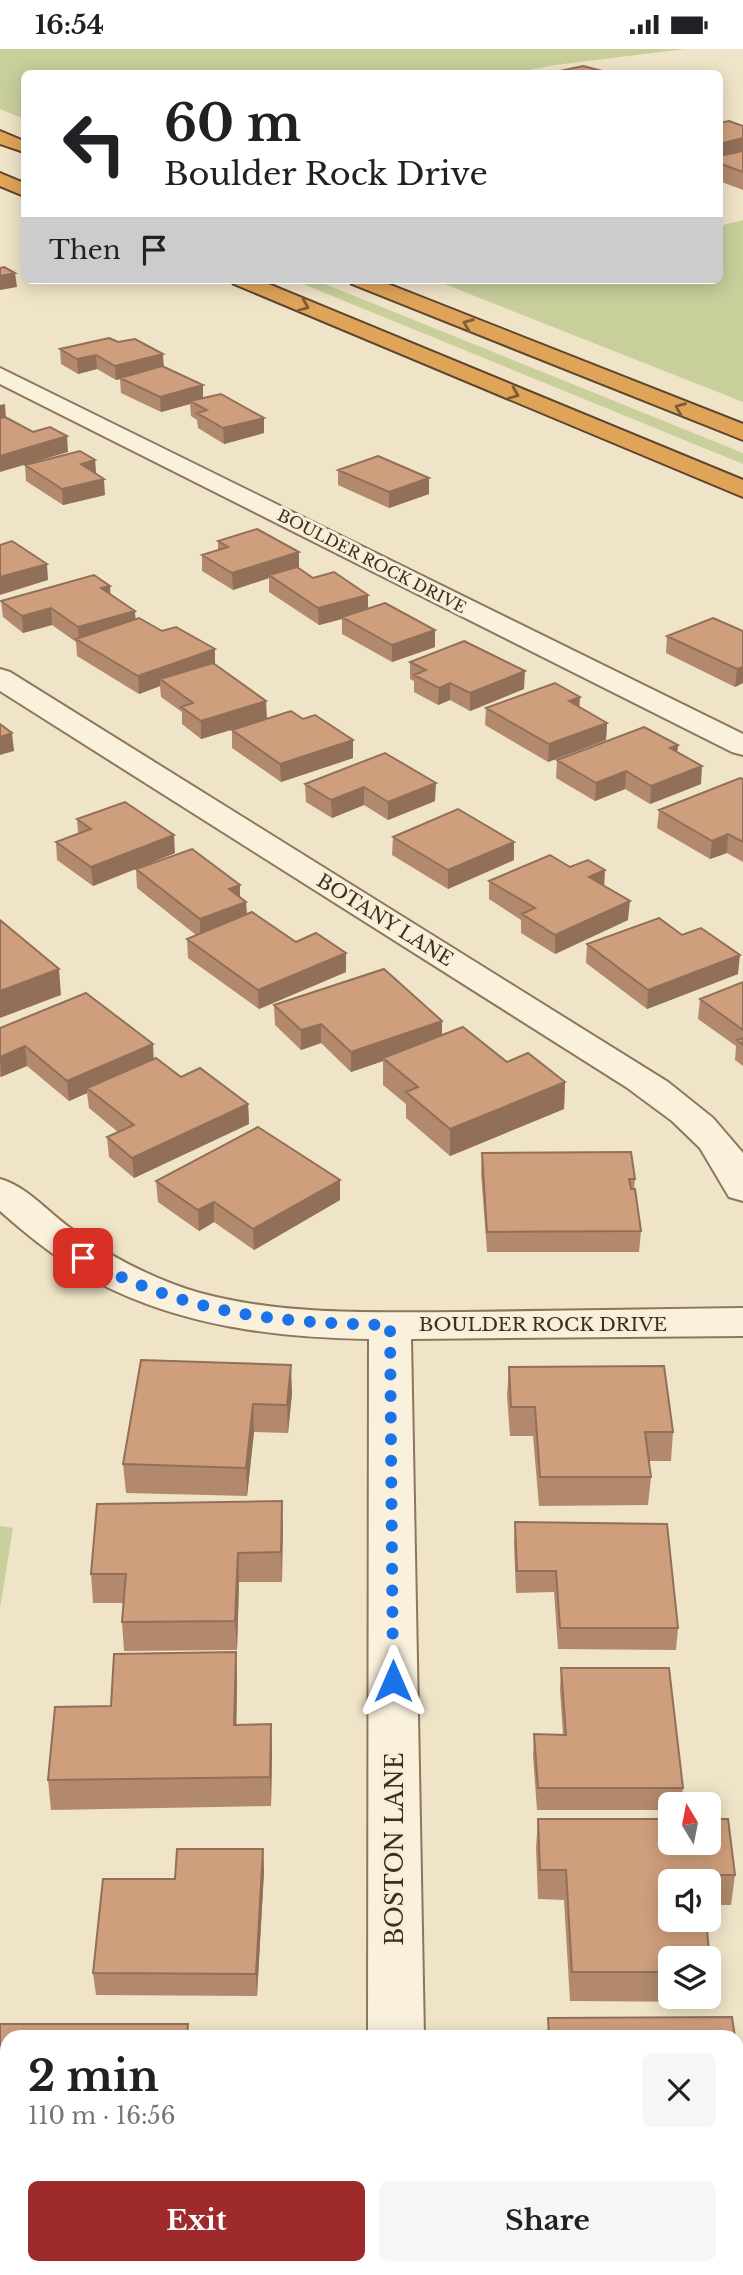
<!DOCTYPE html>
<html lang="en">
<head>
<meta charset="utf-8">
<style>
	body { margin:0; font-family:"Libre Baskerville",serif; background:#f6f6f6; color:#202124; height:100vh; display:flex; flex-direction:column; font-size:26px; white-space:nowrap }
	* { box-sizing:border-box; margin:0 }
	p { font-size:23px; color:#757577 }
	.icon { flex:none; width:38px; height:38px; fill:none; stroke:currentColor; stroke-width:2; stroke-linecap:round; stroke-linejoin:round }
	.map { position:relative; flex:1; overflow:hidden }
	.drawer { position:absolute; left:0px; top:1981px; width:744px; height:245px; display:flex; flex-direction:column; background:#fff; border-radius:21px 21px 0 0; box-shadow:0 4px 18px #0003 }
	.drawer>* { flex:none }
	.banner { position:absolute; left:21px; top:21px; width:702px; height:214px; border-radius:10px; box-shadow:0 4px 18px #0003; background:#fff; color:#202124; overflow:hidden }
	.needle { width:46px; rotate:350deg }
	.fabs { position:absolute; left:658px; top:1743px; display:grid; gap:14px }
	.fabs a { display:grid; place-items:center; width:63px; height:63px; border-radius:10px; background:#fff; box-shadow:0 4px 18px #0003; font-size:35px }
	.pin { position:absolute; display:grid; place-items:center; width:60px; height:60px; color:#fff; margin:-30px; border-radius:14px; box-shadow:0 4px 10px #0006 }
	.me { position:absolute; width:77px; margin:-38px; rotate:0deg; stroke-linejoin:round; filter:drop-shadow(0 0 5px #0008) }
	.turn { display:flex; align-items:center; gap:24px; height:147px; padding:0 28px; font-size:32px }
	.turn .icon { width:91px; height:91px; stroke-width:2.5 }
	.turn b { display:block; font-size:49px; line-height:60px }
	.then { display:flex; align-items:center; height:66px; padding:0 28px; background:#0003; gap:14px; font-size:26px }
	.round { display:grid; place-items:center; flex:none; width:74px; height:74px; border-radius:10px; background:#f6f6f6 }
	.head { display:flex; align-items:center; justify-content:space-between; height:119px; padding:0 28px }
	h1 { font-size:42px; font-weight:700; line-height:52px }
	.button { display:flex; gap:14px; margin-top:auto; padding:14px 28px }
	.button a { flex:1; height:80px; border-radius:10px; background:#9e2a2b; color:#fff; font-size:28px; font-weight:700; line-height:80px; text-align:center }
	.button a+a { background:#f6f6f6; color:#202124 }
	.status { display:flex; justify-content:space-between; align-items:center; height:49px; padding:0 35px; background:#fff; direction:ltr }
	.status svg { height:19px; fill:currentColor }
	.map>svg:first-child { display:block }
	.green { fill:#c9cf9b }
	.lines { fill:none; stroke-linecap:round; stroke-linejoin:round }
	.minor-casing { stroke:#8d765c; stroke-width:4 }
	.highway-casing { stroke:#5b4430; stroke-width:4 }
	.minor { fill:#faf1dc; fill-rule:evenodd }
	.highway { fill:#e0a458; fill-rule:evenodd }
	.wall { fill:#b2896c }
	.shaded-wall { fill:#916f58 }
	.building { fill:#cf9f7d; stroke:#916f58; stroke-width:2 }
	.oneway { stroke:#7e5d36 }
	.route { stroke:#1a73e8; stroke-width:12; stroke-dasharray:0 21.6 }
	.labels { text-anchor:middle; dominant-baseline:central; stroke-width:6; stroke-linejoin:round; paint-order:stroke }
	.far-street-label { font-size:16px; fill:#3d2e20; stroke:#f7eed8 }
	.street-label { font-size:19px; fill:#3d2e20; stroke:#f7eed8 }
	.near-street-label { font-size:23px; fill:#3d2e20; stroke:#f7eed8 }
</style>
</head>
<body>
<div class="status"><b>16:54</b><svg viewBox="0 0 49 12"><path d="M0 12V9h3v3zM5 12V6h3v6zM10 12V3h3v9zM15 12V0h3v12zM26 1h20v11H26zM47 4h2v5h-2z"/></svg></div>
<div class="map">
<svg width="743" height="2226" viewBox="0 0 743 2226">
	<rect width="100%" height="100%" fill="#f0e4c8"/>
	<path class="green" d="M0,0h685l-130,16 -42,8h-489v46l-24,-10z
		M743,171v182l-309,-122h285v-54z
		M293,231h22l428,173v11z
		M0,1477l13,2 -13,80z"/>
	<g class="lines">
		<g class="minor-casing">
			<path id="minor" d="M0,319l743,366v21l-11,-3 -732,-368z
				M0,620l10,3 658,410 45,36 30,35v48l-14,-4 -29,-49 -28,-27 -46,-34 -626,-396z
				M0,1130c26,7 47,32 69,48 40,29 83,52 131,66 85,23 176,19 263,19 93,-1 187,-3 280,-4v28l-332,3 13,698h-56l1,-698c-91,-1 -187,-13 -270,-56 -36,-19 -68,-45 -99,-72z
				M368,2219h60v7h-60z"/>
		</g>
		<g class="highway-casing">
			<path id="highway" d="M0,82l24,10v11l-24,-8z
				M0,124l24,10v13l-24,-10z
				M230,231h29l484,200v17l-509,-213z
				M348,231h30l365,144v16l-391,-156z"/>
		</g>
		<use href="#minor" class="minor"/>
		<use href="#highway" class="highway"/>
	</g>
	<path class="wall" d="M719,74l24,3v64l-24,-9z
		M109,289l55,29 39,18v13l61,35 -40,11 -26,-16 -1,-8 -6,-4 -1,-12 -29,8 -40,-19 -1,-14 -4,1 -19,-11 -19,5 -17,-10 -1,-15z
		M95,411l1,13 9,22 -42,10 -37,-24 -1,-16z
		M338,421l91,24 -40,14 -51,-23z
		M218,492l81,11v17l14,9 55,17v13l67,22v17l-43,15 -50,-28v-15l-23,6 -50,-33v-14l-36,12 -31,-19v-16l16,-5z
		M110,537v8l25,25 27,12 53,18v16l52,54 -66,20 -19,-15v-12l-21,-15 -1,-11 -21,8 -62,-38 -1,-14 -24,-17 -29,8 -20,-16 -2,-16z
		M743,582v52l-8,4 -69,-34 1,-17z
		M410,613l114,27 -54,22 -20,-11 -12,5 -24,-13v-11l-4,-2z
		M580,658l27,16 -1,17 -58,22 -63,-37 1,-17z
		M303,670l50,21v18l-72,24 -49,-34v-18z
		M678,696l-1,7 24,32 -51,20 -25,-15 -30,12 -39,-23 1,-18z
		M385,704l50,48 -47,19 -24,-15 -32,13 -26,-16 -1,-18z
		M743,730v83l-16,-9 -17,6 -53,-31 2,-18z
		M77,770l98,34 -39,16 104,16v12l6,5 1,12 49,28 50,11v19l-87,37 -71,-51 -1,-19 9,-4 -59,-47 -1,-19 -43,17 -36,-26 -1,-18 22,-9z
		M393,788l121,5v18l-66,29 -56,-34z
		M489,832l115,5 24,34 -73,34 -34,-21v-13l-32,-21z
		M587,895l151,30 -91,35 -61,-46z
		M743,933v84l-8,-6 1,-14 -38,-27 2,-20z
		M274,956l168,16v14l65,27 58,20 -1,27 -114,47 -44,-38v-14l-23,-19v-24l-32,11 -30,-29 -20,7 -26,-25z
		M0,979l154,31 27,18 67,27 1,20 -115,54 -25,-21 -2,-20 11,-5 -29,-24 -2,-15 -18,8 -42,-35 -27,11z
		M482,1104l153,26 -1,10 7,42 -2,21h-152l-6,-79z
		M340,1131v20l-86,50 -40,-28 -15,9 -41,-29 -2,-21z
		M141,1311l151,33 -4,40 -34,-1 -7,64 -121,-3 -3,-29z
		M509,1318l164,65 -2,29h-22l2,16 -3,28 -109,1 -6,-70h-23l-3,-41z
		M282,1452v81h-43l-2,68 -113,1 -2,-29 1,-19h-30l-2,-29z
		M515,1473l163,106 -2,22 -118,-1 -4,-57 -38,1 -2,-49z
		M236,1603l1,29 -1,44 35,-1 1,30 -1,52 -220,4 -3,-30 63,-74z
		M561,1619l122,120 -2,16h-11v6h-133l-4,-54 1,-22 29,1 -3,-45z
		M538,1770h132v24h39v-24h19l7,56 -4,30h-22v-24h-39v39h36l5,52 -2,21v-35h-39v39h38v5l-138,-1 -6,-101 -26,-1 -2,-51z
		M263,1800l1,22 -7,125 -161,-1 -3,-22 82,-94z
		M0,1975l7,13v180h-7z
		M737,2004l6,47v116h-6z
		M562,2219h175l6,7h-181z"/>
	<path class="shaded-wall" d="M743,89v17l-24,6v-17z
		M15,224l2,14 -17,3v-14z
		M163,305l1,15 -44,9v1l-4,1 -1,-14z
		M96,306l1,14 -19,5 -1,-15z
		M203,336v15l-13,1v3l-29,8 -1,-15z
		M5,355l1,15 -6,2v-16z
		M264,369v15l-40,11 -1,-16z
		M67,387l1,16 -68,20v-16z
		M95,411l1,16 -15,-12z
		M429,429v16l-40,14v-16z
		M104,430l1,16 -42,10 -1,-16z
		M299,503v17l-30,6v3l-36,12 -1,-17z
		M47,515l1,16 -48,15v-18z
		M110,537l1,16 -10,-14z
		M368,546v16l-26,6v2l-23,6 -1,-17z
		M51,559l1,17 -29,8 -1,-17z
		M135,562l1,17 -57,13 -1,-14z
		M435,581v17l-43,15v-17z
		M215,600v17l-55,13v7l-21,8 -1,-18z
		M743,618v16l-8,4 2,-18z
		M525,622l-1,18 -54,22v-18z
		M450,634v17l-12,5 1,-17z
		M580,648l-1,17 -10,-13z
		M266,652l1,18 -66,20v-18z
		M607,674l-1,17 -58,22 1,-18z
		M12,684l2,18 -14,4v-18z
		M353,691v18l-72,24 -1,-18z
		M678,696l-2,18 -6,-15z
		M702,717l-1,18 -51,20 1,-18z
		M626,722l-1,18 -30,12 1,-18z
		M436,734l-1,18 -47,19v-18z
		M364,738v18l-32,13 -1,-18z
		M728,785l-1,19 -17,6 2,-18z
		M174,786l1,18 -82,33 -2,-19z
		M514,793v18l-66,29v-19z
		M605,821l-1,19 -15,-12z
		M240,836v19l-11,-15z
		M630,852l-2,19 -73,34v-19z
		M246,853l1,19 -47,17v-19z
		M346,904v19l-87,37 -1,-19z
		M740,906l-2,19 -91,35 1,-19z
		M59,920l2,26 -61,23v-27z
		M442,972v20l-59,17v3l-32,11v-20z
		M321,975v19l-20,7v-20z
		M153,995l1,20 -67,24v5l-18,8 -2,-20z
		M25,997l2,20 -26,11 -1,-20z
		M565,1033l-1,27 -114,47v-27z
		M248,1055l1,20 -115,54 -2,-20z
		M340,1131v20l-86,50 -1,-21z
		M214,1153v20l-15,9 -1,-21z
		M291,1316l1,28 -4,40 -1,-28z
		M253,1355l1,28 -7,64 -1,-28z
		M282,1452l1,29 -1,52 -1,-30z
		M238,1504l1,29 -2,68 -2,-29z
		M236,1603l1,29 -1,74 -2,-30z
		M271,1675l1,30 -1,52 -1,-29z
		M263,1800l1,22 -7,125 -1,-22z
		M231,2219h3v7h-3z"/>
	<path class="building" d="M583,17l27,7h-59z
		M729,72l14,5v12l-24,6v-21z
		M743,102v21l-24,-9v-7z
		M4,218l11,6 -15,3v-8z
		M109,289l9,4 17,-3 28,15 -48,12 -19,-11 -19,4 -17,-10z
		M162,317l41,19 -43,12 -40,-19z
		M221,345l43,24 -41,10 -26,-15 10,-3 -17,-9z
		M5,368l28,15 17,-5 17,9 -67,20v-38z
		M80,402l15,9 -14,4 23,15 -42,10 -37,-24z
		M378,407l51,22 -40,14 -51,-22z
		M257,480l42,23 -67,21 -30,-18 26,-8 -10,-6z
		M12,492l35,23 -47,13v-32z
		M297,518l16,11 21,-6 34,23 -50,13 -49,-33z
		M94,526l16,11 -9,2 34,23 -57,16 -27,-19 -29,8 -21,-15z
		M385,554l50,27 -43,15 -50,-28z
		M139,569l23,13 14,-4 39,22 -77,27 -62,-37z
		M713,569l30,13v36l-6,2 -70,-33z
		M464,592l61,30 -55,22 -20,-10 -11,5 -25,-13 12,-5 -16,-8z
		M213,614l53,38 -65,20 -20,-14 12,-4 -33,-24z
		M555,634l25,14 -11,4 38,22 -58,21 -63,-36z
		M291,662l12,8 12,-4 38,25 -73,24 -48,-34z
		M0,675l12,9 -12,4z
		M644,678l34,18 -8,3 32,18 -51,20 -25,-15 -30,12 -39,-23z
		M385,704l51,30 -48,19 -24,-15 -33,13 -26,-16z
		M740,729l3,1v63l-15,-8 -16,7 -53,-31z
		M125,753l49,33 -83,32 -35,-25 35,-13 -14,-10z
		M458,760l56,33 -66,28 -55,-33z
		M192,800l48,36 -11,4 17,13 -46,17 -64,-50z
		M550,806l20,12 18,-7 17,10 -16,7 41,24 -75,34 -33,-21 13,-6 -46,-27z
		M252,863l44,30 20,-9 30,20 -88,37 -71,-51z
		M659,869l23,17 19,-7 39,27 -92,35 -61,-46z
		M0,871l59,49 -59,22z
		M384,920l58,52 -91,31 -30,-28 -20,6 -27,-25z
		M743,933v48l-43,-31z
		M86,944l67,51 -86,37 -42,-35 -25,11v-29z
		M463,978l44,35 21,-9 37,29 -115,47 -44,-37 12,-5 -35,-29z
		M743,989v7l-6,-5z
		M156,1009l25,19 19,-9 48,36 -116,54 -25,-21 27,-12 -47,-37z
		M258,1078l82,53 -87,49 -39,-27 -16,8 -42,-29z
		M631,1103l4,27h-6l2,10h4l6,42 -154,1 -5,-79z
		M141,1311l150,5 -4,40 -34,-1 -7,64 -123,-4z
		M664,1317l9,66h-28l6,45h-111l-5,-70h-24l-2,-40z
		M282,1452l-1,51 -43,1 -3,68 -113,1 4,-48h-35l6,-70z
		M515,1473l152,2 11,104h-118l-4,-57h-39z
		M236,1603l-2,73 37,-1 -1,53 -222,3 7,-73 56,-1 3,-52z
		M561,1619h108l14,120h-145l-4,-54 32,1z
		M538,1770h132v24h39v-24h19l7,56h-34v6h-31v39h36l5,52h-2v-14h-39v14h-98l-6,-102h-26z
		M177,1800h86l-7,125 -163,-1 10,-94h72z
		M732,1968l3,20h-186l-1,-19z
		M0,1975h188l-1,13h-180v159h-7z
		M737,2004l6,47v87h-6z
		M737,2218h6v8h-178v-7h172z
		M115,2219h116v7h-117z"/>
	<defs><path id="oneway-chevron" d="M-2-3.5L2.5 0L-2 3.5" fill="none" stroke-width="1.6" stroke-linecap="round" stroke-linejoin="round" transform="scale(1.75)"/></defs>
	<g class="oneway">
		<use href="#oneway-chevron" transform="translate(304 257) rotate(23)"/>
		<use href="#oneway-chevron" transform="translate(468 275) rotate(-158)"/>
		<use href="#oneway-chevron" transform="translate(514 345) rotate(23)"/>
		<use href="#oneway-chevron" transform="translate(680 359) rotate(-158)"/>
	</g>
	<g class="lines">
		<path class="route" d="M83,1209c103,56 192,65 307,67l3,356"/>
	</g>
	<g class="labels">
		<g class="far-street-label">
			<text transform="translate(372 512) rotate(27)">BOULDER ROCK DRIVE</text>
		</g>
		<g class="street-label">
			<text transform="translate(385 871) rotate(32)">BOTANY LANE</text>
			<text x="543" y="1275">BOULDER ROCK DRIVE</text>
		</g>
		<g class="near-street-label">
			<text transform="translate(395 1800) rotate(-90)">BOSTON LANE</text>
		</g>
	</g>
</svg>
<div class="fabs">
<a><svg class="needle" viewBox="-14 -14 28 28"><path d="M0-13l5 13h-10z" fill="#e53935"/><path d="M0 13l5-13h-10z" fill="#757577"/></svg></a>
<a><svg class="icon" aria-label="sound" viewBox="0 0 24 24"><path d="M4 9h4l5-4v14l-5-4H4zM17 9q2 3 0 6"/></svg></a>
<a><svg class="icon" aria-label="layers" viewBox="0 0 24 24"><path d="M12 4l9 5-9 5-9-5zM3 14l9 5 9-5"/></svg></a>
</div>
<div class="pin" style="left:83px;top:1209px;background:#d93025"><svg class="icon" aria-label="arrive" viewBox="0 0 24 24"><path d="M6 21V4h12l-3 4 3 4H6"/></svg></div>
<svg class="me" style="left:393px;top:1632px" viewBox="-20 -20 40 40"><path d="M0-17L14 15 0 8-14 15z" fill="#1a73e8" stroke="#fff" stroke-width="4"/></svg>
<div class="banner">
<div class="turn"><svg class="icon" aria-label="left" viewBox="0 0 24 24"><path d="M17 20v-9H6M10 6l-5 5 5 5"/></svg><div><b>60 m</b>Boulder Rock Drive</div></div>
<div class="then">Then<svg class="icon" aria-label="arrive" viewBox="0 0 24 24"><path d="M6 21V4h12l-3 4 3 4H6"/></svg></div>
</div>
<section class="drawer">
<div class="head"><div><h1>2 min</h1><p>110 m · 16:56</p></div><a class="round"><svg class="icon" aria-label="close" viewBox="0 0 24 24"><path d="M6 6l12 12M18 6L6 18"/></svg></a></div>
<div class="button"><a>Exit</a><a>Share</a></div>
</section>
</div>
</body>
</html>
